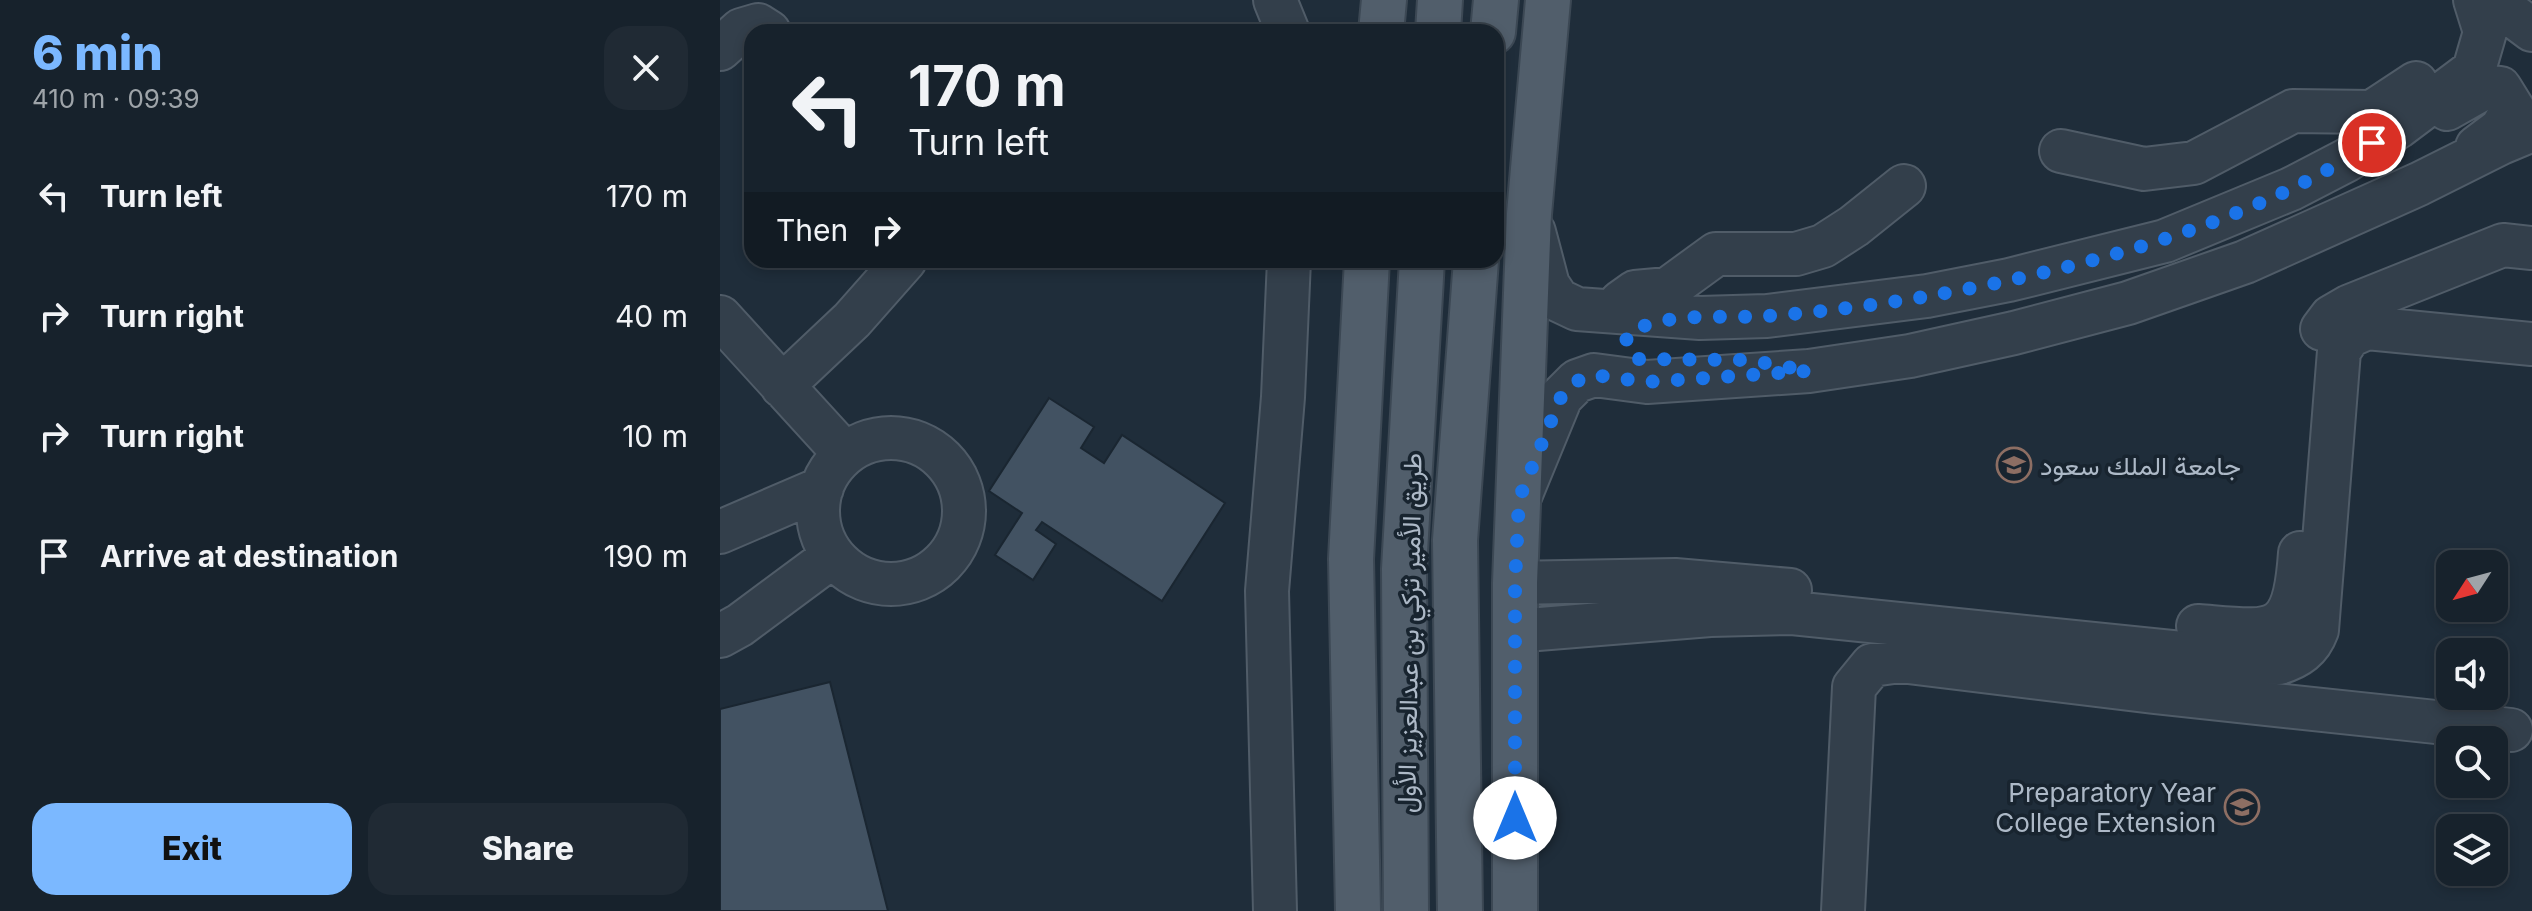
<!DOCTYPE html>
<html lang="en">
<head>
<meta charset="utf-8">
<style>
	body { margin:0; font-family:Inter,Vazirmatn,sans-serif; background:#202a34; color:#f1f3f6; height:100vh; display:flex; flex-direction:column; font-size:30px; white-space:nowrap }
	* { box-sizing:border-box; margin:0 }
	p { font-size:26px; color:#9ea4a9 }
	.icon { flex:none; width:44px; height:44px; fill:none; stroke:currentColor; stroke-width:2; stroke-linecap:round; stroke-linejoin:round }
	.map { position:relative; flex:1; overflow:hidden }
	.drawer { display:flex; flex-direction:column; background:#17222c; width:720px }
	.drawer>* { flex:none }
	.guide { position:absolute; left:24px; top:24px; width:760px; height:244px; border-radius:24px; box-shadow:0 4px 12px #0003,0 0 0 2px #363f48; background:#17222c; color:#f1f3f6; overflow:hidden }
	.needle { width:52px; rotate:234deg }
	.fabs { position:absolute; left:1716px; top:550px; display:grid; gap:16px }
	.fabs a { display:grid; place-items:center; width:72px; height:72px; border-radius:16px; background:#17222c; box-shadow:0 4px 12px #0003,0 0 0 2px #363f48; font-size:40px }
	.pin { position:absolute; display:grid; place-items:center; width:68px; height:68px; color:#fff; margin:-34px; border:4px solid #fff; border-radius:50%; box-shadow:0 2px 8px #0007 }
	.me { position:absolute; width:88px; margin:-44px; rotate:0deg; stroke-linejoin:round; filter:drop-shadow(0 0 6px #0008) }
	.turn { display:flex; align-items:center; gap:28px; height:168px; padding:0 32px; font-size:36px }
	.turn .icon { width:104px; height:104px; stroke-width:2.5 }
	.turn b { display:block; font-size:56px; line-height:68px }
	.then { display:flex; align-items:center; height:76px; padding:0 32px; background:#0003; gap:16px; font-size:30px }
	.round { display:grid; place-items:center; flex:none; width:84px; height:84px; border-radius:24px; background:#202a34 }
	.head { display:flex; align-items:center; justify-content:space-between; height:136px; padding:0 32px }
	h1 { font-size:48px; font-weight:800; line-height:60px; color:#7bb8ff }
	.cta { display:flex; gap:16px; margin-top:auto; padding:16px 32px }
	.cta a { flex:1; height:92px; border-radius:24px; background:#7bb8ff; color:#111; font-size:32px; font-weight:800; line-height:92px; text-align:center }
	.cta a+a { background:#202a34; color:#f1f3f6 }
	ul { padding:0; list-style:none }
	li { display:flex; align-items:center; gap:24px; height:120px; padding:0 32px }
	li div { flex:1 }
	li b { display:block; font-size:30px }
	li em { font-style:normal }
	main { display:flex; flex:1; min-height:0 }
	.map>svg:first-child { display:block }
	.building { fill:#425262; stroke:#1a2631; stroke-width:2 }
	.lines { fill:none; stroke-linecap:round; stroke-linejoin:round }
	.minor-casing { stroke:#505c68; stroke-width:46 }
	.major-casing { stroke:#3c4854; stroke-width:48 }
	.minor { stroke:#333f4b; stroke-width:42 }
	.major { stroke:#515e6b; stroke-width:44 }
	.route { stroke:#1a73e8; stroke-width:14; stroke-dasharray:0 25.2 }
	.labels { text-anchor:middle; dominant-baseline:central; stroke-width:7; stroke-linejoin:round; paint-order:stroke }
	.poi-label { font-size:26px; fill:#adb9c7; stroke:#18242f; text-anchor:start }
	.street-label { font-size:26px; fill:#adb9c7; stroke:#18242f }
</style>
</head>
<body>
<main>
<section class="drawer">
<div class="head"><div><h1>6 min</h1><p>410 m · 09:39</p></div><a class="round"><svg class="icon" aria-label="close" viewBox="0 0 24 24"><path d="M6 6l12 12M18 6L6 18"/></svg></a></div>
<ul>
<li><svg class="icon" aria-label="left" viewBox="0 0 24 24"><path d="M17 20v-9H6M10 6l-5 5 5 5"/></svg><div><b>Turn left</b></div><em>170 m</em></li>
<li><svg class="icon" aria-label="right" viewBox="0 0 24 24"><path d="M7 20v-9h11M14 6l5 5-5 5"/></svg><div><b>Turn right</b></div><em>40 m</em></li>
<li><svg class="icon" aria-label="right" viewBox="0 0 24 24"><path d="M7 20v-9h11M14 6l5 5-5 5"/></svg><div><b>Turn right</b></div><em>10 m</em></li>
<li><svg class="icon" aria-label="arrive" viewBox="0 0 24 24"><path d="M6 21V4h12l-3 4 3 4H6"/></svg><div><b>Arrive at destination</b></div><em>190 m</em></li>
</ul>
<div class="cta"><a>Exit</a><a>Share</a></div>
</section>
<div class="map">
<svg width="1812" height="911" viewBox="0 0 1812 911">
	<rect width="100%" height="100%" fill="#1f2d3a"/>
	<path class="building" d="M329,398l45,29 -13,21 23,15 18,-28 103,68 -63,98 -120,-79 -6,8 20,14 -23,36 -38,-25 27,-42 -33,-22z
		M110,682l58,229h-168v-202z"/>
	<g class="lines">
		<g class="minor-casing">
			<path id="minor" d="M555,0l13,32
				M1772,0l40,30
				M0,49l21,-19 17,-5 11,7
				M1727,109l39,-22 14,1 13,21 -12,20 -24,18
				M1341,151l83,18 50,-6 99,-52 79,1 44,-29
				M814,232l14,53 10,15 19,9 123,9 67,-2 160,-20 82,-16 156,-39 126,-52 56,-29 51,-33 76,-57 11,-38 -10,-32
				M901,302l14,-10 33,-3 48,-35h80l27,-8 31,-20 50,-40
				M0,317l125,137
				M1602,329l9,-12 19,-11 153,-61 29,3
				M62,386l70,-66 53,-60
				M98 511a73 73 0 1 1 146 0a73 73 0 1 1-146 0Z
				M801,494l40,-97 16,-16 17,-6 53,7 162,-11 101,-15 104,-23 114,-30 117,-41 174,-78 82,-41 31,-13
				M0,532l102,-44
				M795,583l160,-3 115,10
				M1478,626c76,6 96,14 102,-73
				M795,631l195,-16 82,-2 487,50c19,-6 31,-14 38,-33l22,-279 10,-15 18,-8 165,16
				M0,636l20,-11 93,-69
				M555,911l-8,-320 16,-194 6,-137
				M1123,911l11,-224 18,-22 28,-4 254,31 357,38"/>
		</g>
		<g class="major-casing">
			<path id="major" d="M661,32l3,-32
				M718,32l2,-32
				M773,32l3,-32
				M638,911l-7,-352 16,-299
				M686,911l-2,-342 18,-309
				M740,911l-5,-371 21,-280
				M795,911v-328l14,-369 19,-214"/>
		</g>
		<use href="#minor" class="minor"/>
		<use href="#major" class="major"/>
	</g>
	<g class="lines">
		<path class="route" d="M795,818v-235l4,-84 42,-102 16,-16 17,-6 53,7 162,-11 -60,-11 -111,-1 -10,-9 -2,-14c32,-26 100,-17 141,-20 54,-4 109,-11 162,-20 147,-26 318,-70 443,-153"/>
	</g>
	<defs>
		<g id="university-ring" transform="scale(1.8)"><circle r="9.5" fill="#18242f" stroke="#8d6e63" stroke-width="1.5"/><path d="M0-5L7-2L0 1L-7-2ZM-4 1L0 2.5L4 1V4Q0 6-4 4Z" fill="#8d6e63"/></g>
	</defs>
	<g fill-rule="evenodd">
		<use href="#university-ring" x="1294" y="465"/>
		<use href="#university-ring" x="1522" y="807"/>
	</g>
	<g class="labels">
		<g class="poi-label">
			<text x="1320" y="465">جامعة الملك سعود</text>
			<text x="1496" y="792" text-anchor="end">Preparatory Year<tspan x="1496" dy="30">College Extension</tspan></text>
		</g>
		<g class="street-label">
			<text transform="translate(689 633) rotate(-89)">طريق الأمير تركي بن عبدالعزيز الأول</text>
		</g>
	</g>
</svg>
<div class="fabs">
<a><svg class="needle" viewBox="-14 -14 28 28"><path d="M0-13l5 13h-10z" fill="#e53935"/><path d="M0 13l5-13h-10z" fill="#9ea4a9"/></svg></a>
<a><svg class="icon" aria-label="sound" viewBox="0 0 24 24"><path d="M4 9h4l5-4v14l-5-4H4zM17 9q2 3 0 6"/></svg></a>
<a><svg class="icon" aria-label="search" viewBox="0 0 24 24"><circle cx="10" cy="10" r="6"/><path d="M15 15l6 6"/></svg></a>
<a><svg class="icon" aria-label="layers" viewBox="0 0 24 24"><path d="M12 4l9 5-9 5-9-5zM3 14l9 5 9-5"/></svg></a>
</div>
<div class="pin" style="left:1652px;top:143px;background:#d93025"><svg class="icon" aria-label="arrive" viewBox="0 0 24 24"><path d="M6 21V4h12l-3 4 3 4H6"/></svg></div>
<svg class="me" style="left:795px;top:818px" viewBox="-20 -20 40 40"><circle r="19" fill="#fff"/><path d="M0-13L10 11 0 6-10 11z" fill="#1a73e8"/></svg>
<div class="guide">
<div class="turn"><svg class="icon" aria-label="left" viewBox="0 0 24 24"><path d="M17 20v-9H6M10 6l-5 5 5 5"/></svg><div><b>170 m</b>Turn left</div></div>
<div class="then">Then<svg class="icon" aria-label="right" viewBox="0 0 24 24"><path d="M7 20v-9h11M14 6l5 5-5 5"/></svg></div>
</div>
</div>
</main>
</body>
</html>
